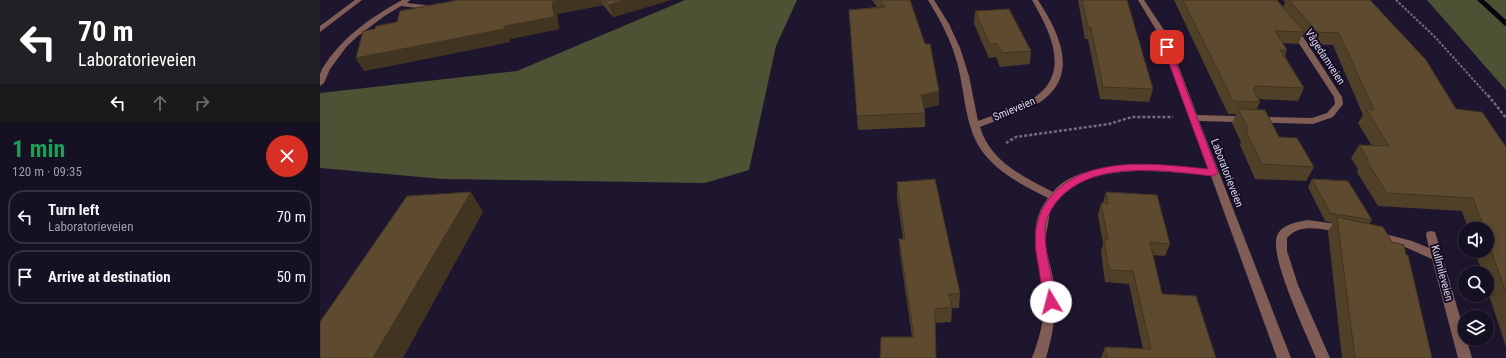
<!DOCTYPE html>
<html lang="en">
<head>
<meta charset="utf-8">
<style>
	body { margin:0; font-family:"Roboto Condensed",sans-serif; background:#231e30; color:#f1f3f6; height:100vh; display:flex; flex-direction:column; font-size:15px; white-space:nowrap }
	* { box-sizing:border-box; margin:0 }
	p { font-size:13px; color:#9e9da6 }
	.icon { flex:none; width:22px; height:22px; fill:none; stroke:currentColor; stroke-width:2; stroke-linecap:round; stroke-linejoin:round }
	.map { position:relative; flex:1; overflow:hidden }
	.panel { display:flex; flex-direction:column; background:#161023; width:320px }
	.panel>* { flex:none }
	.guide { background:#202124; color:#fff; overflow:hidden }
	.controls { position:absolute; left:1138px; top:222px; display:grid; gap:8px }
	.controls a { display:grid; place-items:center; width:36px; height:36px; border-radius:50%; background:#161023; box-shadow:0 2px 10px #0003,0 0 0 1px #353041; font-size:20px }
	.pin { position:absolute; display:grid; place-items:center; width:34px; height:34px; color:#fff; margin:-17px; border-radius:8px; box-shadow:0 2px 6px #0006 }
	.me { position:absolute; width:44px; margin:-22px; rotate:352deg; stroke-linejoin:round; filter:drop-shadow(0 0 3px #0008) }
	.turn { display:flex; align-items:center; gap:14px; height:84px; padding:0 12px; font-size:18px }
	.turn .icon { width:52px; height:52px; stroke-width:2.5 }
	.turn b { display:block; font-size:28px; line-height:34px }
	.lanes { display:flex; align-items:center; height:38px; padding:0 12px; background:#0003; justify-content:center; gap:20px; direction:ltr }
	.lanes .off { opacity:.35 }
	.round { display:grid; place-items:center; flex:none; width:42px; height:42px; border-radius:21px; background:#231e30 }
	.overview { display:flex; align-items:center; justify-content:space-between; height:68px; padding:0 12px }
	h1 { font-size:24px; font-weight:700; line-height:30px; color:#1e9e55 }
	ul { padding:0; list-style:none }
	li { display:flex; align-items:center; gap:12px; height:54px; margin:0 8px 6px; padding:0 4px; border:2px solid #353041; border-radius:16px }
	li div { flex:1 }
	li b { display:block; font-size:15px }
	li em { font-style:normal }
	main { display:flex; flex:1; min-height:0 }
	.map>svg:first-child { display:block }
	.forest { fill:#4c5233 }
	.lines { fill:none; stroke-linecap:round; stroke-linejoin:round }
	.stream { fill:#000611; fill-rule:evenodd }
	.path-far1 { stroke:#726c81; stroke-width:2; stroke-dasharray:2.5 1.5; stroke-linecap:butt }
	.path { stroke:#726c81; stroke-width:2.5; stroke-dasharray:3 2; stroke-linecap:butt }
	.minor { fill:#815e55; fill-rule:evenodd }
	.wall { fill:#504028 }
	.shaded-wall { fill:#413421 }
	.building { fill:#5d4a2f; stroke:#413421 }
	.route { fill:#db2777; stroke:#8e194d }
	.labels { text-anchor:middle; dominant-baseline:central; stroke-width:4; stroke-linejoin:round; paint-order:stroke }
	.street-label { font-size:11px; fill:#d9d5e6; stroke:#150d25 }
</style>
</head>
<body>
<main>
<section class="panel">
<div class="guide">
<div class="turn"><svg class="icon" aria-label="left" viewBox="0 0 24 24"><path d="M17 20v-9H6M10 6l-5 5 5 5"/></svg><div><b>70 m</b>Laboratorieveien</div></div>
<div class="lanes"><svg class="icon" aria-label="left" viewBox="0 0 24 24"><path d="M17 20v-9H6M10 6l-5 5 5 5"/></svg><svg class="icon off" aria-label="ahead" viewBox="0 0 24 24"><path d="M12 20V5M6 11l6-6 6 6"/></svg><svg class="icon off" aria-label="right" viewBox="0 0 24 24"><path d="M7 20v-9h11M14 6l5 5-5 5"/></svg></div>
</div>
<div class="overview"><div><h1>1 min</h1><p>120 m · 09:35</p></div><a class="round" style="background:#d93025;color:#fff"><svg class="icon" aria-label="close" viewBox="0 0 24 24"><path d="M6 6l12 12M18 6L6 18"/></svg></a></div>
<ul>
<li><svg class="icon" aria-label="left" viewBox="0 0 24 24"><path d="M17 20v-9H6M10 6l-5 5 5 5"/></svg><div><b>Turn left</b><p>Laboratorieveien</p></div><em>70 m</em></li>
<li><svg class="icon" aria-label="arrive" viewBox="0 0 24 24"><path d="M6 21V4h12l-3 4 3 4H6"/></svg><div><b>Arrive at destination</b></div><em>50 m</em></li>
</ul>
</section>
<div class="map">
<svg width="1186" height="358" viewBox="0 0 1186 358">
	<rect width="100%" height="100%" fill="#1e162f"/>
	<path class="forest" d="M365,0h112l-21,46 -27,124 -44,13 -262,-4 -123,-11v-75l197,-22z
		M1107,0h79v90z"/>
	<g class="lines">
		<path class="stream" d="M1157,0h7l22,20v6l-2,-1z"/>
		<path class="path-far1" d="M1076,0l39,37 53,59"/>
		<path class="path" d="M1168,95l18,23
			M686,143l10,-6 93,-13 23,-7h41"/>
		<path class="minor" d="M35,0h7l-42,32v-6z
			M82,0h8l-3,3 26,3 4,2 -4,2 -32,-4 -18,11 -25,19 -11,10 -17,23 -6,14 -4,3v-12l2,-5c20,-32 48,-51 80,-69z
			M608,0h6l15,24 11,24 9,28 9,45c17,-7 35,-11 51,-20 44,-25 22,-68 3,-101h6c22,34 43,77 -1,104 -18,10 -38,15 -57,23 10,34 43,50 73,65 27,-35 116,-27 155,-23l-50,-136 -20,-33h6l22,33 31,82 115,3 15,-5 8,-9 -1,-7 -45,-69 4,-2h3l46,71 1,7 -10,13 -20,7 -114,-3 92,237h-14l-66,-182c-46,-5 -136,-17 -160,33 -2,4 -2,11 -3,15 -1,6 -3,12 -2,18 0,12 5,24 7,36 5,27 1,53 -7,80h-14c7,-19 13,-39 12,-60 -2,-36 -21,-67 4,-100 -24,-12 -50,-25 -66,-47 -17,-24 -17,-57 -24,-85 -6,-24 -17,-45 -30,-66z
			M988,220l35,5 4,1 1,3 -1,3 -4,1c-19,-3 -42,-11 -56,5v13l11,34 32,73h-14c-9,-23 -47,-101 -39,-122 5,-12 20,-14 31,-16z
			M1111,231l4,1 1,3 36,123h-14l-26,-99 -27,-12 -31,-8 -1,-3 1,-3 4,-1 34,9 17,7 -3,-13 1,-3z"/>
	</g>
	<path class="wall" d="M138,0h213l-58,17 -10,-12 -46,9 2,15 -49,10v3l-146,29 -8,-13 19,-29 22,-7z
		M552,0h38l29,91v14l-15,3 1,5v14l-67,3 -9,-120 28,-3z
		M758,0h49l26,89 -4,13 -49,-3 -12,-60h-3z
		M854,0h103l6,7 2,-5 -2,-2h87l86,109 50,38v200l-19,-58v-16h-5l-7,-22h12v-22h-19l-6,-18 -84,-5 -21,-34 1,-3 -7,-11 8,-13 13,1 -14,-23 5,-8 -30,-70 -22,-1 -8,-10 -5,10 -15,-1 4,7 -2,6 19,32 -6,13 -40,-2 2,3 -4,8 23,27 35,30 -8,14 -51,-2 -15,-34 1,-3 -9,-19 4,-9h-8z
		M655,11l56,40 -1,13 -30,3 -4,-10 -7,1 -15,-34z
		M992,179l60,41 -3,4 63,134h-90l-14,-127 5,-8 -8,-2 -17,-34z
		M577,182l63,111 -1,15h-7l-1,14 -16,1 1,35 -24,-21 -12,-83 -1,-15h4l-6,-42z
		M786,192l64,52 -5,12 -12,-1 9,39 54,64h-115l4,-11 38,2 -14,-65 -24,-2 -4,-30 2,-8 -5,-29 3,-12h2z"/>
	<path class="shaded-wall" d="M241,0h40l2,5 -46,9 2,15 -49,10v3l-146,29 -8,-13 196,-56z
		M305,0h46l-58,17 -4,-12z
		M619,91v14l-18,4v-14z
		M151,192l12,20 -80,146h-30z"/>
	<path class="building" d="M138,0h103l-9,2 2,15 -50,9v3l-148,29 7,-27 12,-2 1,-3 21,-4 3,-11z
		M285,0h20l-16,5z
		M560,0h30l15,44h5l9,47 -18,4 4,18 -68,3 -8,-106 36,-3z
		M762,0h45l26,89 -50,-2 -12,-59 -3,-1z
		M863,0h94l27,32 -29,-1 12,19h-7l24,38 -50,-2 1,3h-2l7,13 -27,-1z
		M969,0h81l56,60 30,49 26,3 24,35v146l-19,-54v-10h-3l-11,-31 -86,-5 -22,-34h3l-9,-14 30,1 -23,-37 8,1 -35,-77 -22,-1z
		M689,9l22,42 -29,2 -5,-9h-7l-15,-33z
		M918,109l27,1 14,27 18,1 17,29 -52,-3 -16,-33 2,-2z
		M615,179l25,114 -11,1 3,13 -17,2 1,49h-56l1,-21h33l-15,-98h6l-8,-57z
		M992,179l36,2 24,39 -42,-7z
		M151,192l-98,166h-53v-36l87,-126z
		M786,192l51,3 13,49 -20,-2 12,52 34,2 20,62h-109l-2,-11 46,2 -18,-78 -24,-1 -5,-30h4l-7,-37 7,1z
		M1017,217l46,10 9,15 12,3 2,10h2l24,103h-77z"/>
	<path class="route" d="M844,45l6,2 48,126 -5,3c-49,-5 -119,-17 -155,24 -6,7 -12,18 -13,27 -1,25 7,50 12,75l-2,3h-8c-6,-13 -7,-33 -10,-47 -4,-23 -1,-45 15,-63 37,-41 106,-31 156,-26l-45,-122z"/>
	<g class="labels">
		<g class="street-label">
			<text transform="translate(1005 57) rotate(57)">Vågedamveien</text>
			<text transform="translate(694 109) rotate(-23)">Smieveien</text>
			<text transform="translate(907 173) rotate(69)">Laboratorieveien</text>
			<text transform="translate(1122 273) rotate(75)">Kullmileveien</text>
		</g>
	</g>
</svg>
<div class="controls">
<a><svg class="icon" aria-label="sound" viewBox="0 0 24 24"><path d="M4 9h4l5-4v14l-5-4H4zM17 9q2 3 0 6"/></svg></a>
<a><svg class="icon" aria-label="search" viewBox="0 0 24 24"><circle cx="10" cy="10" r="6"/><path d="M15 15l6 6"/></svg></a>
<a><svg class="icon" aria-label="layers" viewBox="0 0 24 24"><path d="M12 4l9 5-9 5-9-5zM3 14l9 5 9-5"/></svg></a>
</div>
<div class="pin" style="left:847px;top:47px;background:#d93025"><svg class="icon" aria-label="arrive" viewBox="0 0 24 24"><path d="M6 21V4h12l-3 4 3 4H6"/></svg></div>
<svg class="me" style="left:731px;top:302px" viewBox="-20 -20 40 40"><circle r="19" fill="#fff"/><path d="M0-13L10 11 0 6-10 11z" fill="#db2777"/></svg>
</div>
</main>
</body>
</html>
